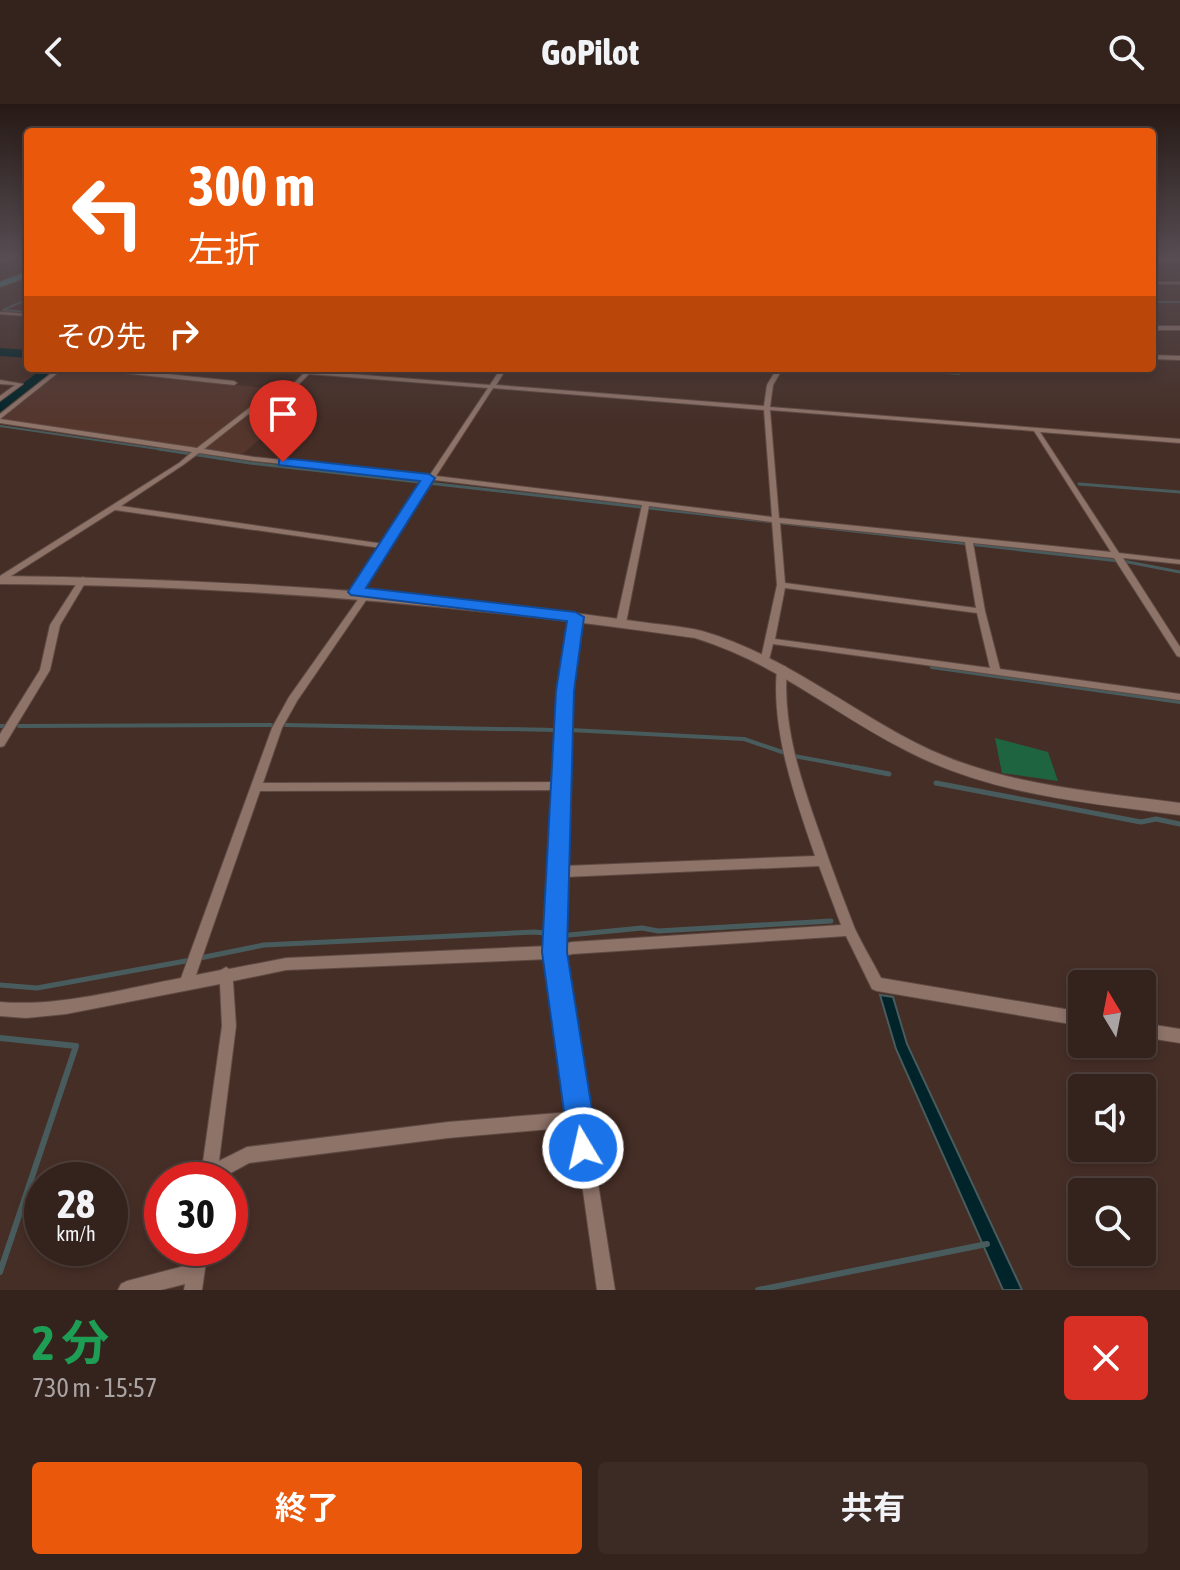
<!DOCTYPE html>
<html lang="ja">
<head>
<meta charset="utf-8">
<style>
	body { margin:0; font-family:"Asap Condensed","Noto Sans JP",sans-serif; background:#3c2a25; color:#f1f3f6; height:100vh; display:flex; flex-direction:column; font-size:30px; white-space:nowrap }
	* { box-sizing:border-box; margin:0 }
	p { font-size:26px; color:#a9a4a3 }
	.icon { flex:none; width:44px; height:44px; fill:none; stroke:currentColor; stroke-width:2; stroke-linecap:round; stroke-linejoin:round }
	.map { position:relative; height:1186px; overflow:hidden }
	.sheet { display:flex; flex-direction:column; background:#34221c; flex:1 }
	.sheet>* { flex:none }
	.hud { position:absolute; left:24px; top:24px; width:1132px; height:244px; border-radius:8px; box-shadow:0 4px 12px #0003,0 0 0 2px #4e3f3b; background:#ea580c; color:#fff; overflow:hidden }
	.needle { width:52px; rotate:350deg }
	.controls { position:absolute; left:1068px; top:866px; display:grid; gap:16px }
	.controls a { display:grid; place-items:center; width:88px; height:88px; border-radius:8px; background:#34221c; box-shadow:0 4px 12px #0003,0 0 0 2px #4e3f3b; font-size:40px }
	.speed { position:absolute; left:24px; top:1058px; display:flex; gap:16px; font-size:40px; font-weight:700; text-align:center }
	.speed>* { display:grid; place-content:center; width:104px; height:104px; border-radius:50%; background:#34221c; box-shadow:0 4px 12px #0003,0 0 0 2px #4e3f3b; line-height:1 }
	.speed small { font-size:20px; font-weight:400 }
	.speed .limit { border:12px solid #d22; background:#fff; color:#111 }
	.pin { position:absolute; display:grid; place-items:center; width:68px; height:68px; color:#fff; margin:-82px -34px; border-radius:50% 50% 50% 0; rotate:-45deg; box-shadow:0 0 8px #0007 }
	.pin .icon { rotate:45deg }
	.me { position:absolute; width:88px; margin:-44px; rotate:351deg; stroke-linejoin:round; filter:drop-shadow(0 0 6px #0008) }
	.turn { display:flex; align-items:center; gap:28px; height:168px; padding:0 32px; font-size:36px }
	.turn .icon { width:104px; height:104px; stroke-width:2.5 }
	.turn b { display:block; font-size:56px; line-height:68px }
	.then { display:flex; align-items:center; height:76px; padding:0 32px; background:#0003; gap:16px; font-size:30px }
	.round { display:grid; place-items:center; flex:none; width:84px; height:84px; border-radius:8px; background:#3c2a25 }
	.head { display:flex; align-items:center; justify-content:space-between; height:136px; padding:0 32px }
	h1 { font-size:48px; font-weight:700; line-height:60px; color:#1e9e55 }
	.primary-button { display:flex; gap:16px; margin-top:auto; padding:16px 32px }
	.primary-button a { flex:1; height:92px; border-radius:8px; background:#ea580c; color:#fff; font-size:32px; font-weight:700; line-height:92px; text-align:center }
	.primary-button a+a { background:#3c2a25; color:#f1f3f6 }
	header { display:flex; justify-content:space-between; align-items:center; height:104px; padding:0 32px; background:#34221c; font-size:36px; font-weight:700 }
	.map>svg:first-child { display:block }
	.built { fill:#54362d }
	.green { fill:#1e6441 }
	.water { fill:#002429; stroke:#485c5e; stroke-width:2 }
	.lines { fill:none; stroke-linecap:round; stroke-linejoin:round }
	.stream-far4 { stroke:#485c5e; stroke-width:2 }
	.stream-far3 { stroke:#485c5e; stroke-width:3 }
	.stream-far2 { stroke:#485c5e; stroke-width:4 }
	.stream-far1 { stroke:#485c5e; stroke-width:5 }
	.stream { stroke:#485c5e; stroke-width:6 }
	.river { fill:#002429; fill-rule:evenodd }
	.street-casing { stroke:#5e4a43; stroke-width:2 }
	.secondary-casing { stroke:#5e4a43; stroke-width:2 }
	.highway-casing { stroke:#5e4a43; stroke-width:2 }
	.street { fill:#8e7369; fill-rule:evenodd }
	.secondary { fill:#8e7369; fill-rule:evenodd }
	.highway { fill:#36a7a5; fill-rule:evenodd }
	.route { fill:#1a73e8; stroke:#114b97; stroke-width:2 }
</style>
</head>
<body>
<header><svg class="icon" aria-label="back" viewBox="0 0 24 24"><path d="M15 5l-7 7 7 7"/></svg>GoPilot<svg class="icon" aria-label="search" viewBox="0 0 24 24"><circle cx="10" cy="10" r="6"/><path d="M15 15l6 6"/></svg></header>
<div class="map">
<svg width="1180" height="1186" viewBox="0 0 1180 1186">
	<rect width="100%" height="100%" fill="#452e26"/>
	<path class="built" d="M63,264h22l197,22 -26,13 -61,47 -195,-30z
		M260,301l36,4 -56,47 -39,-5z"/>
	<path class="green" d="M995,634l53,14 10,29 -56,-8z"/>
	<path class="water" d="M880,891l13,2 14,47 115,246h-19l-107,-241z"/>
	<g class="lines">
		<path class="stream-far4" d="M28,195l-25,11 25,2
			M1152,198h28
			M868,264l91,6
			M0,322l172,25"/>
		<path class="stream-far3" d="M159,345l91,14 878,99 52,10
			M1079,380l101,8"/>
		<path class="stream-far2" d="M932,563l248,35
			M286,621l270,5
			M0,622h4
			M19,622l252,-1
			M570,626l174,9 41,14
			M794,652l70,13"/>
		<path class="stream-far1" d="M853,663l36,7
			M936,679l205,39 15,-3 24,5
			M200,854l64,-13 270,-13 35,3 73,-7 16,3 173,-10
			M0,881l37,3 154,-28"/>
		<path class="stream" d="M0,934l76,8 -76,226
			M758,1186l229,-46"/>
		<path class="river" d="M0,244l28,2v8l-28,-2z
			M43,264h14l-57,44v-11z"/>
		<g class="street-casing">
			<path id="street" d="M0,153h10l1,1 -11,5v-3l3,-1h-3z
				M1152,178h28v2h-28z
				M0,208l28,2v2l-28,-2z
				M1152,222h28v4h-28z
				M1152,251l28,1v4l-28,-1z
				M58,264h6l-64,51v-5z
				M91,264h19l124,13 3,2 -3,2 -140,-15z
				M309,264h6l-2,3 177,14 11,-17h6l-11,17 268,21 3,-21 10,-17h6l-10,17 -3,22 410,32v4l-140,-11 79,121 61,7v4l-57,-6 57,89v10l-3,-1 -63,-98 -141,-15 12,68 15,58 180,25v6l-407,-56 -4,16h-6l-2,-2 16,-73 -5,-63 -123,-16 -23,117 -5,3 -3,-1 -2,-2 26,-118 -208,-25 -74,112 -4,3 -4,-3 29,-44 -266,-38 -115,73v-7l179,-113 13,-11 -192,-29v-4l197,29 60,-46 36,-18zM309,270l179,14 -58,87 -176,-18 -50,-8 57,-45 36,-18zM493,284l271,22 8,107 -336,-41zM770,306l264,21 77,121 -332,-34zM199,349l55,8 173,18 -43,65 -263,-38 62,-41zM780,419l185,19 11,66 -191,-25zM785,484l192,25 13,55 -215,-29z
				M0,276l23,4 -23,17v-5l15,-11 -15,-1z
				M83,473l4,3 -27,45 -10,45 -46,76 -4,1v-13l40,-64 10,-45 29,-45z
				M367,486l4,3 -74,108 -15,27 -19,55 293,-1 4,-91 11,-74 4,-3 4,3 -9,74 -6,175 251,-10c-20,-59 -44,-124 -38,-188l2,-2h6l2,2c-6,66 21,131 42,192 8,22 17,46 26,69 8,17 18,33 26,49l201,34v14l-205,-35 -5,-2 -26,-53 -274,18 -10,3 53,333h-18l-23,-163 -126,11 -199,25 -31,17h-16l-1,-4 21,-150 -2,-42 -154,30 -40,4 -26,-2v-14c61,5 122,-13 181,-24l91,-250 17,-31 75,-106zM556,686l-7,156 -263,12 -57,11 -3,-2 -5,3 -25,5 64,-184zM819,762l22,59 -269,17 -10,2 2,-67zM549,855l22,153 -123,10 -201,25 -28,14 17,-135 -3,-45 53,-11z
				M1142,919l38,6v14l-38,-6z
				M190,1144h18l-6,42h-18l1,-6 -24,6h-43l3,-6 6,-3 61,-16z"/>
		</g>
		<g class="secondary-casing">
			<path id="secondary" d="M1152,154h28v4h-28z
				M0,472c170,2 338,11 507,29 45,5 90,11 134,17 20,3 41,4 61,9 80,23 143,76 216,113 81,41 173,47 262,59v12c-92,-12 -187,-20 -271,-63 -76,-38 -130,-88 -214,-114 -232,-33 -461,-53 -695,-54z"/>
		</g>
		<g class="highway-casing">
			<path id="highway" d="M25,168h3v5l-28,10v-5z"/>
		</g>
		<use href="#street" class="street"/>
		<use href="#secondary" class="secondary"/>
		<use href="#highway" class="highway"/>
	</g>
	<linearGradient id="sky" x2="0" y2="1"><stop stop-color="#261915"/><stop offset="0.48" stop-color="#564c52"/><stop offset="1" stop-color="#564c52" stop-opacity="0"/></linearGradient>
	<rect width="1180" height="319" fill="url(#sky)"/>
	<path class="route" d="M283,354l146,16 6,4 -69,110 209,24 9,5 -10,74 -7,261 31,196 -4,10 -11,4 -10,-4 -4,-10 -27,-196 14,-261 11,-70 -216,-26 -3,-3 72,-111 -141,-16v-5z"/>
</svg>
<div class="controls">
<a><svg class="needle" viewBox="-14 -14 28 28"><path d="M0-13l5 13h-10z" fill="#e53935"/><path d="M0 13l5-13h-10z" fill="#a9a4a3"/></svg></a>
<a><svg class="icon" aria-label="sound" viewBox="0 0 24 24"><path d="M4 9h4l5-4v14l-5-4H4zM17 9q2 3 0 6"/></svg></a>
<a><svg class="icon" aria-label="search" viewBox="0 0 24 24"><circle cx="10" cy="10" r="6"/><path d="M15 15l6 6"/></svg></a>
</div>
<div class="speed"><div>28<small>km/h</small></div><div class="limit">30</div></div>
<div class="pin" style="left:283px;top:358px;background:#d93025"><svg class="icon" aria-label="arrive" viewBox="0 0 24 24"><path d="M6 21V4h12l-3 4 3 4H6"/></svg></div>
<svg class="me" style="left:583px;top:1044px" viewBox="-20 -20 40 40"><circle r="17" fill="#1a73e8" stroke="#fff" stroke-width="3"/><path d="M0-11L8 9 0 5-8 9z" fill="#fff"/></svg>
<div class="hud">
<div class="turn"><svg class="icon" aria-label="left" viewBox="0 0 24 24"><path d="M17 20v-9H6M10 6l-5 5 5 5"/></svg><div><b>300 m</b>左折</div></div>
<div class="then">その先<svg class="icon" aria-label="right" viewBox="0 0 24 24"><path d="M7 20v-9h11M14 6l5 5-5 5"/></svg></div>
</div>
</div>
<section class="sheet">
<div class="head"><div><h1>2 分</h1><p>730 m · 15:57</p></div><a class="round" style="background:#d93025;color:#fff"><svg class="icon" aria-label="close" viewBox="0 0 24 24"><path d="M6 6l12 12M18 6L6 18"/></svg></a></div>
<div class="primary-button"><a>終了</a><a>共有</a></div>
</section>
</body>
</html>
